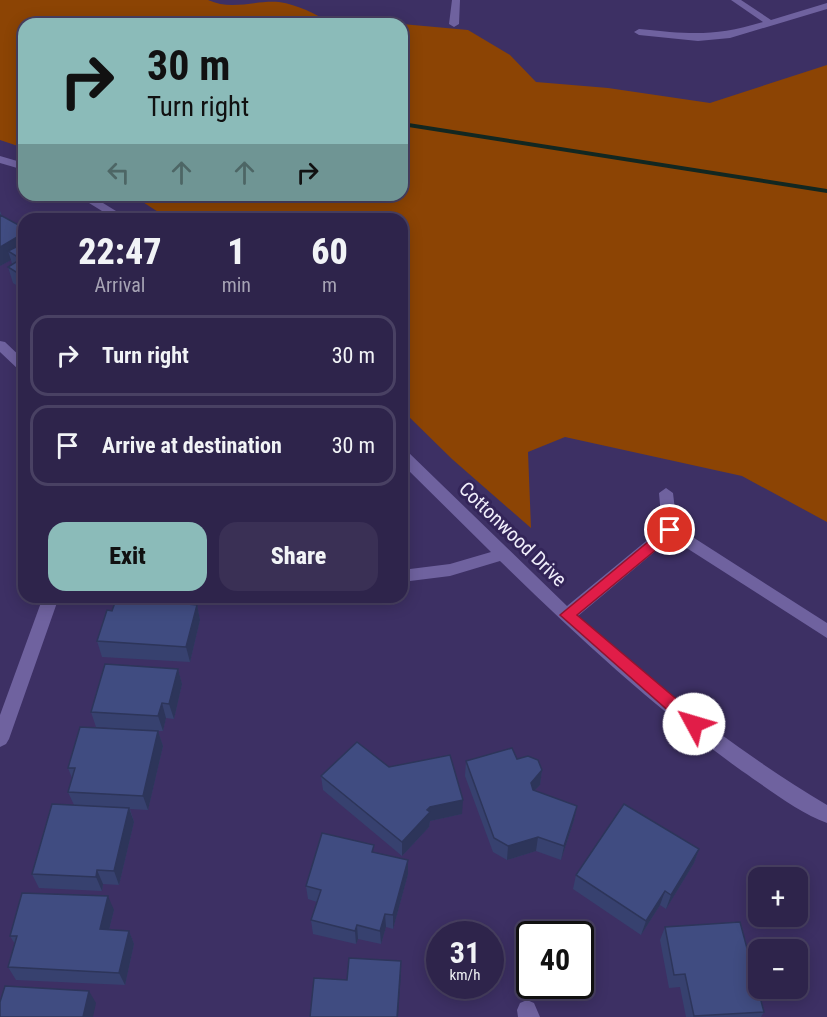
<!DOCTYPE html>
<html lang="en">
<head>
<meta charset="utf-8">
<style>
	body { margin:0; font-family:"Roboto Condensed",sans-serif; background:#3a3055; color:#f1f3f6; height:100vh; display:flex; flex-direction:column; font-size:22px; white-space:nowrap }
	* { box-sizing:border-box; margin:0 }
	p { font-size:20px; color:#a7a4b5 }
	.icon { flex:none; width:33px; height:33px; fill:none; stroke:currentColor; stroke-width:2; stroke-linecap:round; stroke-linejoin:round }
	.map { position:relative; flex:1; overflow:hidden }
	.side { position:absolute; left:18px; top:213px; width:390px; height:390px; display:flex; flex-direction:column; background:#2e244b; border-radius:18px; box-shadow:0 3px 15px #0003,0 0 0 2px #494163 }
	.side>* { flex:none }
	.hud { position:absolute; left:18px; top:18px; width:390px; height:183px; border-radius:18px; box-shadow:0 3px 15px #0003,0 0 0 2px #494163; background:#8bbbb9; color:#111; overflow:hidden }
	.buttons { position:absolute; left:748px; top:867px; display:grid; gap:12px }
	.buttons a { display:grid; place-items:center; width:60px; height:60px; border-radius:12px; background:#2e244b; box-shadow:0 3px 15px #0003,0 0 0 2px #494163; font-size:30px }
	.speed { position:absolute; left:426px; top:921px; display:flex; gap:12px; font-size:30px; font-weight:700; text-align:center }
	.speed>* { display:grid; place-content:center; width:78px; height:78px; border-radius:50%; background:#2e244b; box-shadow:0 3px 15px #0003,0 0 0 2px #494163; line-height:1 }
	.speed small { font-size:15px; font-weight:400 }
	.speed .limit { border:3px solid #111; border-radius:9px; background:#fff; color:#111 }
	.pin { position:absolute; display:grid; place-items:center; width:51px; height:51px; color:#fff; margin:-26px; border:3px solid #fff; border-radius:50%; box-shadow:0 2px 6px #0007 }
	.me { position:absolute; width:66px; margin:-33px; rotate:309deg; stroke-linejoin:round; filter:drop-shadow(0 0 4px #0008) }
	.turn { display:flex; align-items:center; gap:21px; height:126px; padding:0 30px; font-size:27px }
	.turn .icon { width:78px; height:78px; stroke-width:2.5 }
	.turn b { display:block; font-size:42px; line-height:51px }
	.lanes { display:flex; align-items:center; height:57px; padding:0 30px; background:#0003; justify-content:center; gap:30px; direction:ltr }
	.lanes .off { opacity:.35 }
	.eta { display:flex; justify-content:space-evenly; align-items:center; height:102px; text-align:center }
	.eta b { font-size:36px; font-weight:800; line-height:42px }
	.cta { display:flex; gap:12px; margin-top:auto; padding:12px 30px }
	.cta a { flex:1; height:69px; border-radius:18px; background:#8bbbb9; color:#111; font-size:24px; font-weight:800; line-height:69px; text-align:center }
	.cta a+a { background:#3a3055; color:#f1f3f6 }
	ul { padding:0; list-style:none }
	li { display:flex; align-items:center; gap:18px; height:81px; margin:0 12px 9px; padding:0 18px; border:3px solid #494163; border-radius:18px }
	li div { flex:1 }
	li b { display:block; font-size:22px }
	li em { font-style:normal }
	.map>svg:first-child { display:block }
	.green { fill:#8c4404 }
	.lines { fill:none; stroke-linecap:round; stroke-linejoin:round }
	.stream { fill:#122721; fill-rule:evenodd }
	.minor { fill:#6f629f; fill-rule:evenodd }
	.wall { fill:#37416f }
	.shaded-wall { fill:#2d355a }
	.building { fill:#404c81; stroke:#2d355a; stroke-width:1.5 }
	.route { fill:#e11d48; stroke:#92132f; stroke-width:1.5 }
	.labels { text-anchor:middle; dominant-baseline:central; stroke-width:6; stroke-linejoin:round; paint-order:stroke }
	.street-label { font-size:20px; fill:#f0eefb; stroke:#332558 }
</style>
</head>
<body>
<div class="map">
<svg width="827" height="1017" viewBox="0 0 827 1017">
	<rect width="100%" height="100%" fill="#3d3064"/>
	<path class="green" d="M0,0h208c24,11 46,0 71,2 19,3 36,11 52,22h-307v124l-24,-8z
		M402,24l66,6 42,25 26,27 72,6 102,15 117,-38v457l-85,-46 -177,-39 -37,15 3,76 -79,-69 -50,-49v-191h-233l-37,-24h270z"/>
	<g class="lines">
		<path class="stream" d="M402,122l425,67v4l-425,-67z"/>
		<path class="minor" d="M452,0h8l-1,24 -5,3 -5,-3z
			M731,0h10l30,20 56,-17v6l-97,29 -32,3 -59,-6 -5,-3 5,-3c51,5 74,8 124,-7z
			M0,156l24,7v7l-24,-7z
			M76,195h14l39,24h-14z
			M0,341l5,1 19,18v11l-5,-1 -19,-18z
			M402,450l5,1 160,155 95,-78 -3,-35 7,-5 7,5 4,34 150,96v15l-156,-100 -93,78c77,71 159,135 249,189v18c-28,-10 -60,-35 -85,-52 -88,-63 -165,-135 -242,-210l-50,15 -48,6v-12l48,-6 41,-12 -89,-88z
			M43,597h16l-50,142 -3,5 -6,3v-32z
			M527,1000l7,3 6,14h-22l-1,-7 3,-7z"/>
	</g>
	<path class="wall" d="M0,211l2,5 22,12v62l-11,-7 -5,-16 4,-3 -1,-4 -11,6z
		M182,603l15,2 3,15 -10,42 -88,-5 -5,-16 15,-30z
		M178,669l4,15 -8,35 -8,-1 -3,13h-5l5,15 -15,64 -18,-1 4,13 -15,63 -16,-1 -1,7 -63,-3 -7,-14 42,-69 -6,-13 4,-14 -4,-10 85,-37 -57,-4 -5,-15z
		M466,761l76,9 -2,15 -6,6 43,15 -3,14 -13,40 -25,-9 -29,9 -14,-8 -28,-76z
		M389,767l73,47 -32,7 -1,6 -27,29 -79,-66 -2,-14z
		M699,849l-5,14 -28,46 -6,-4 -19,30 -68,-46 3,-14z
		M374,852l34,8v14l-15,55 -7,-2 -5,17 -23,-5 -2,5 -43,-10 -2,-14 6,-18 -9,-3 -2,-13z
		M114,910l-5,20 20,1 5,13 -9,41 -109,-5 -8,-13 7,-23 -5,-8z
		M665,927l99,85 -3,5h-75l-6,-30 -11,1 -9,-48z"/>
	<path class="shaded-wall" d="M24,233v19l-16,-1 3,9 -11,6v-19z
		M197,605l3,15 -10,42 -4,-15z
		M178,669l4,15 -8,35 -5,-15z
		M162,703l4,15 -3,13 -5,-15z
		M158,731l5,15 -15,64 -5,-14z
		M542,770l-2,15 -12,12 3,-14z
		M463,800l-1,14 -32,7 -1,6 -27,29v-14l28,-35z
		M577,806l-3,14 -13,40 3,-14z
		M129,808l5,14 -15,63 -5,-14z
		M538,837l-2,14 -29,9 1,-14z
		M699,849l-5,14 -28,46 5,-14z
		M408,860v14l-15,55v-14z
		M97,870l6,14 -1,7 -6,-14z
		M665,891l-5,14 -19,30 5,-14z
		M108,896l6,14 -8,32 -6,-13z
		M385,914l1,13 -5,17 -1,-13z
		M357,925l1,14 -2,5 -1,-13z
		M129,931l5,13 -9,41 -6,-12z
		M401,961v13l-3,43h-1z
		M89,991l7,12 -3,14h-10z"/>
	<path class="building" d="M0,215l24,13v5l-24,14z
		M24,243v34l-16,-10 13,-8 -13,-8z
		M117,597l63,1 -1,5 18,2 -11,42 -89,-6 10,-31 5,1z
		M105,664l73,5 -9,35 -7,-1 -4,13 -67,-4z
		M80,727l78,4 -15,65 -75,-4 7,-24h-7z
		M357,742l32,25 61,-12 13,45 -33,7 -3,3 3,2 -28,30 -81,-66z
		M512,748l5,11 11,-3 10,4 4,10 -11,13 2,7 44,16 -13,40 -26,-9 -30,9 -14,-8 -28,-77z
		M52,804l77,4 -15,63 -17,-1 -1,7 -64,-3z
		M624,804l75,45 -28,46 -6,-4 -19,30 -70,-46z
		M322,833l52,12 -2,7 36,8 -15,55 -8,-1 -5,17 -23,-6 -2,6 -44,-11 10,-30 -15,-4z
		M22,893l86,3 -8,33 29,2 -10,42 -111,-6 9,-31h-7z
		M740,922l24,90 -70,4 -9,-42 -11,1 -9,-48z
		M349,958l52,3 -4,56h-87l4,-39 33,2z
		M5,986l84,5 -6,26h-83v-15z"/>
	<path class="route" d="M670,525l7,5 -2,4 -98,81 123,104 2,5 -2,5 -6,2 -5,-2 -129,-114 106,-88z"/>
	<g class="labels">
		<g class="street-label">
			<text transform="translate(513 534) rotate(44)">Cottonwood Drive</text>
		</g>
	</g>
</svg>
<div class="buttons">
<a>+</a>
<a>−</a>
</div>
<div class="speed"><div>31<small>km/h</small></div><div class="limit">40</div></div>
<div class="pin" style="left:670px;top:530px;background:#d93025"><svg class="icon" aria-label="arrive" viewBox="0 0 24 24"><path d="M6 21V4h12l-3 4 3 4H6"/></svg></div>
<svg class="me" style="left:694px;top:724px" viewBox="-20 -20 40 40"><circle r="19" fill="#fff"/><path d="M0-13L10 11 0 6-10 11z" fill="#e11d48"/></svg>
<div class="hud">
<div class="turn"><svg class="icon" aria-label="right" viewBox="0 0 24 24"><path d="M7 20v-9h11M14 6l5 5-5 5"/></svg><div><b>30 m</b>Turn right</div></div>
<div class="lanes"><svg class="icon off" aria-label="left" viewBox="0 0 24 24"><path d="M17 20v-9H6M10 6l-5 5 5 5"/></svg><svg class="icon off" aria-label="ahead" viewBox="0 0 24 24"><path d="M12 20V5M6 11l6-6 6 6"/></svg><svg class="icon off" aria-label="ahead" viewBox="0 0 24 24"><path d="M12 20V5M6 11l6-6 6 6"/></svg><svg class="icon" aria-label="right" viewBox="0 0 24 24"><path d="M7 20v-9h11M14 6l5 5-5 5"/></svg></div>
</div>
<section class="side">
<div class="eta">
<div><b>22:47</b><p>Arrival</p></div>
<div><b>1</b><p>min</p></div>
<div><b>60</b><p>m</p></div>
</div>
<ul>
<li><svg class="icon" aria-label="right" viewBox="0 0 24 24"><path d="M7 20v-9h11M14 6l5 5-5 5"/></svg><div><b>Turn right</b></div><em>30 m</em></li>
<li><svg class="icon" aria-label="arrive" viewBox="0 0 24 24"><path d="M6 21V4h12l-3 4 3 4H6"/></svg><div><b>Arrive at destination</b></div><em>30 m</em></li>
</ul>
<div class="cta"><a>Exit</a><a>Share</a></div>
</section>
</div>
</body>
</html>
